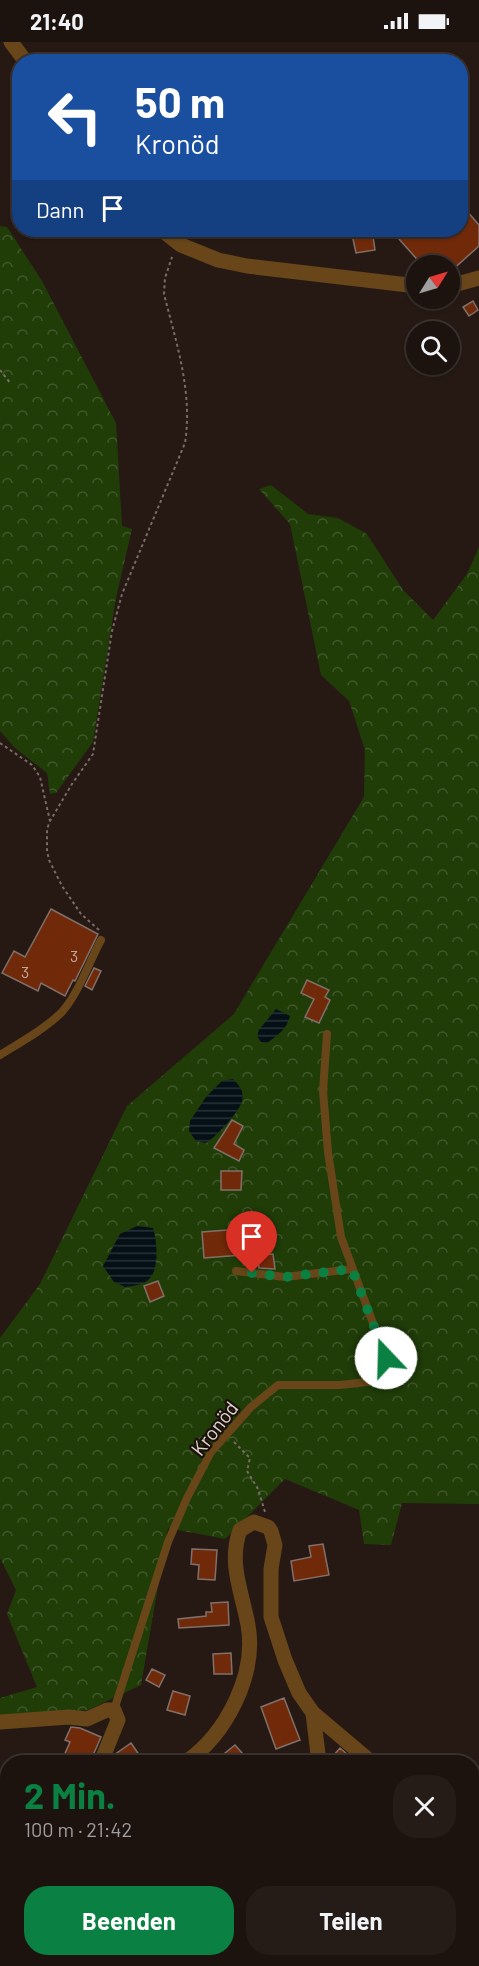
<!DOCTYPE html>
<html lang="de">
<head>
<meta charset="utf-8">
<style>
	body { margin:0; font-family:Barlow,sans-serif; background:#251c18; color:#f1f3f6; height:100vh; display:flex; flex-direction:column; font-size:22px; white-space:nowrap }
	* { box-sizing:border-box; margin:0 }
	p { font-size:20px; color:#a09e9e }
	.icon { flex:none; width:33px; height:33px; fill:none; stroke:currentColor; stroke-width:2; stroke-linecap:round; stroke-linejoin:round }
	.map { position:relative; flex:1; overflow:hidden }
	.panel { position:absolute; left:0px; top:1713px; width:480px; height:212px; display:flex; flex-direction:column; background:#1c130f; border-radius:24px 24px 0 0; box-shadow:0 2px 4px #0004,0 0 0 2px #3a322f }
	.panel>* { flex:none }
	.guide { position:absolute; left:12px; top:12px; width:456px; height:183px; border-radius:24px; box-shadow:0 2px 4px #0004,0 0 0 2px #3a322f; background:#1a4fa0; color:#fff; overflow:hidden }
	.needle { width:39px; rotate:53deg }
	.controls { position:absolute; left:406px; top:213px; display:grid; gap:12px }
	.controls a { display:grid; place-items:center; width:54px; height:54px; border-radius:50%; background:#1c130f; box-shadow:0 2px 4px #0004,0 0 0 2px #3a322f; font-size:30px }
	.pin { position:absolute; display:grid; place-items:center; width:51px; height:51px; color:#fff; margin:-62px -26px; border-radius:50% 50% 50% 0; rotate:-45deg; box-shadow:0 0 6px #0007 }
	.pin .icon { rotate:45deg }
	.me { position:absolute; width:66px; margin:-33px; rotate:339deg; stroke-linejoin:round; filter:drop-shadow(0 0 4px #0008) }
	.turn { display:flex; align-items:center; gap:21px; height:126px; padding:0 24px; font-size:27px }
	.turn .icon { width:78px; height:78px; stroke-width:2.5 }
	.turn b { display:block; font-size:42px; line-height:51px }
	.then { display:flex; align-items:center; height:57px; padding:0 24px; background:#0003; gap:12px; font-size:22px }
	.round { display:grid; place-items:center; flex:none; width:63px; height:63px; border-radius:24px; background:#251c18 }
	.summary { display:flex; align-items:center; justify-content:space-between; height:102px; padding:0 24px }
	h1 { font-size:36px; font-weight:700; line-height:45px; color:#0b8043 }
	.primary-button { display:flex; gap:12px; margin-top:auto; padding:12px 24px }
	.primary-button a { flex:1; height:69px; border-radius:24px; background:#0b8043; color:#fff; font-size:24px; font-weight:700; line-height:69px; text-align:center }
	.primary-button a+a { background:#251c18; color:#f1f3f6 }
	.status { display:flex; justify-content:space-between; align-items:center; height:42px; padding:0 30px; background:#1c130f; direction:ltr }
	.status svg { height:16px; fill:currentColor }
	.map>svg:first-child { display:block }
	.forest { fill:url(#forest-crowns) }
	.water { fill:url(#water-rules) }
	.building { fill:#712a09; stroke:#81706a; stroke-width:1.5 }
	.lines { fill:none; stroke-linecap:round; stroke-linejoin:round }
	.path { stroke:#776c67; stroke-width:2; stroke-dasharray:3 3; stroke-linecap:butt }
	.service { stroke:#684619; stroke-width:8 }
	.minor { stroke:#684619; stroke-width:15 }
	.route { stroke:#0b8043; stroke-width:10; stroke-dasharray:0 18 }
	.labels { text-anchor:middle; dominant-baseline:central; stroke-width:4.5; stroke-linejoin:round; paint-order:stroke }
	.number-label { font-size:16px; fill:#c0a89d }
	.street-label { font-size:20px; fill:#dbd2ce; stroke:#1c100b }
</style>
</head>
<body>
<div class="status"><b>21:40</b><svg viewBox="0 0 49 12"><path d="M0 12V9h3v3zM5 12V6h3v6zM10 12V3h3v9zM15 12V0h3v12zM26 1h20v11H26zM47 4h2v5h-2z"/></svg></div>
<div class="map">
<svg width="479" height="1924" viewBox="0 0 479 1924">
	<defs>
		<pattern id="forest-crowns" width="20" height="18" patternUnits="userSpaceOnUse" patternTransform="scale(1.5)"><rect width="20" height="18" fill="#203d08"/><path d="M2 6a3 3 0 1 1 6 0M12 15a3 3 0 1 1 6 0" fill="none" stroke="#40582b"/></pattern>
		<pattern id="water-rules" width="6" height="5" patternUnits="userSpaceOnUse" patternTransform="scale(1.5)"><rect width="6" height="5" fill="#041016"/><path d="M0 2.5h6" fill="none" stroke="#283237"/></pattern>
	</defs>
	<rect width="100%" height="100%" fill="#261914"/>
	<path class="forest" d="M0,184l7,1 35,54 74,142 6,103 10,3 -16,69 -23,144 -37,51 -6,1 -3,-21 -32,-25 -15,-17z
		M271,443l37,29 30,4 29,16 36,56 30,30 34,-46 12,-27v957l-77,-1 -11,42 -27,-1 -5,-34 -74,-31 -60,60 -57,-11 -27,157 -53,25 -88,6v-18l37,-11 -30,-73 9,-24 -16,-32v-220l40,-54 87,-178 107,-92 130,-217 1,-47 -16,-49 -28,-26 -31,-151 -31,-35z
		M7,1877l1,40h70l6,7h-84v-28z"/>
	<path class="water" d="M276,967l14,7c-3,13 -13,20 -23,27l-6,-1 -4,-6 2,-6z
		M233,1037c17,16 9,26 -3,41 -8,9 -14,16 -24,23l-10,-2 -7,-10 1,-10 16,-24 16,-16z
		M137,1184l16,2c4,12 7,43 -5,52 -6,5 -16,6 -23,7l-11,-5 -11,-16 17,-32z"/>
	<path class="building" d="M460,161l19,22v21l-29,26v-6h-27l-32,-36h69z
		M351,188h21l3,20 -19,3z
		M473,259l5,9 -9,6 -6,-9z
		M51,867l47,25 -23,47 -2,-1 -8,16 -24,-13 -3,8 -36,-18 12,-22 11,6z
		M94,926l7,3 -9,19 -7,-4z
		M307,938l22,10 -4,7 5,3 -11,23 -14,-6 9,-18 -13,-6z
		M232,1078l11,6 -9,18 10,6 -5,11 -25,-13z
		M221,1129h21l-1,19h-20z
		M240,1187l2,26 -38,3 -2,-26z
		M273,1212l2,15 -16,-1 -1,-13z
		M158,1239l6,15 -14,6 -6,-16z
		M323,1502l6,31 -35,6 -3,-20 20,-4 -2,-11z
		M192,1507l25,1 -2,30 -17,-1 1,-14 -8,-1z
		M228,1560l1,23 -50,3 -1,-9 28,-3v-4h6l-1,-9z
		M231,1611l1,21h-18l-1,-20z
		M152,1627l13,6 -6,12 -13,-7z
		M173,1649l17,5 -5,19 -18,-5z
		M284,1656l16,42 -24,9 -15,-42z
		M71,1685l9,1 21,9 -10,23 -7,-3 -2,5h-14l-6,-2 8,-18 -5,-2z
		M131,1701l13,19h-33l3,-7z
		M235,1703l15,17h-36z
		M340,1706l16,14h-15l-8,-6z"/>
	<g class="lines">
		<path class="path" d="M0,328l11,14
			M0,701l32,22 8,12 10,44
			M99,888l-18,-16 -19,-28 -13,-26 -2,-10v-21l3,-8 22,-37 21,-30 19,-123 10,-37 63,-151c8,-51 -9,-101 -21,-149l1,-16 7,-21
			M234,1400l16,16 -3,13 11,18 7,23"/>
		<path class="service" d="M0,1013c21,-13 43,-25 61,-42 17,-18 28,-51 40,-73
			M236,1229l49,6 67,-8
			M114,1668l54,-168 19,-44 24,-46 40,-45 27,-22h62l36,-4 10,-6v-17l-45,-121 -13,-85 -5,-61 4,-57"/>
		<path class="minor" d="M11,0l15,20
			M162,188l19,15 37,15 29,6 170,20
			M450,244l29,-8
			M313,1671l6,49
			M0,1680l69,-5 18,2 20,-9h7l4,10 -17,42
			M186,1720c40,-28 71,-87 62,-137 -6,-33 -20,-62 -8,-95l14,-8 14,5 3,4 4,14 -4,24v48l14,43 14,33 14,20 58,49
			M472,1802l7,5
			M0,1861l8,-12
			M86,1917l10,7
			M414,1917l5,7
			M141,1924l9,-7"/>
	</g>
	<g class="lines">
		<path class="route" d="M252,1231l33,4 67,-8 34,89"/>
	</g>
	<g class="labels">
		<g class="number-label">
			<text x="74" y="913">3</text>
			<text x="25" y="929">3</text>
		</g>
		<g class="street-label">
			<text transform="translate(214 1386) rotate(-52)">Kronöd</text>
		</g>
	</g>
</svg>
<div class="controls">
<a><svg class="needle" viewBox="-14 -14 28 28"><path d="M0-13l5 13h-10z" fill="#e53935"/><path d="M0 13l5-13h-10z" fill="#a09e9e"/></svg></a>
<a><svg class="icon" aria-label="search" viewBox="0 0 24 24"><circle cx="10" cy="10" r="6"/><path d="M15 15l6 6"/></svg></a>
</div>
<div class="pin" style="left:252px;top:1231px;background:#d93025"><svg class="icon" aria-label="arrive" viewBox="0 0 24 24"><path d="M6 21V4h12l-3 4 3 4H6"/></svg></div>
<svg class="me" style="left:386px;top:1316px" viewBox="-20 -20 40 40"><circle r="19" fill="#fff"/><path d="M0-13L10 11 0 6-10 11z" fill="#0b8043"/></svg>
<div class="guide">
<div class="turn"><svg class="icon" aria-label="left" viewBox="0 0 24 24"><path d="M17 20v-9H6M10 6l-5 5 5 5"/></svg><div><b>50 m</b>Kronöd</div></div>
<div class="then">Dann<svg class="icon" aria-label="arrive" viewBox="0 0 24 24"><path d="M6 21V4h12l-3 4 3 4H6"/></svg></div>
</div>
<section class="panel">
<div class="summary"><div><h1>2 Min.</h1><p>100 m · 21:42</p></div><a class="round"><svg class="icon" aria-label="close" viewBox="0 0 24 24"><path d="M6 6l12 12M18 6L6 18"/></svg></a></div>
<div class="primary-button"><a>Beenden</a><a>Teilen</a></div>
</section>
</div>
</body>
</html>
